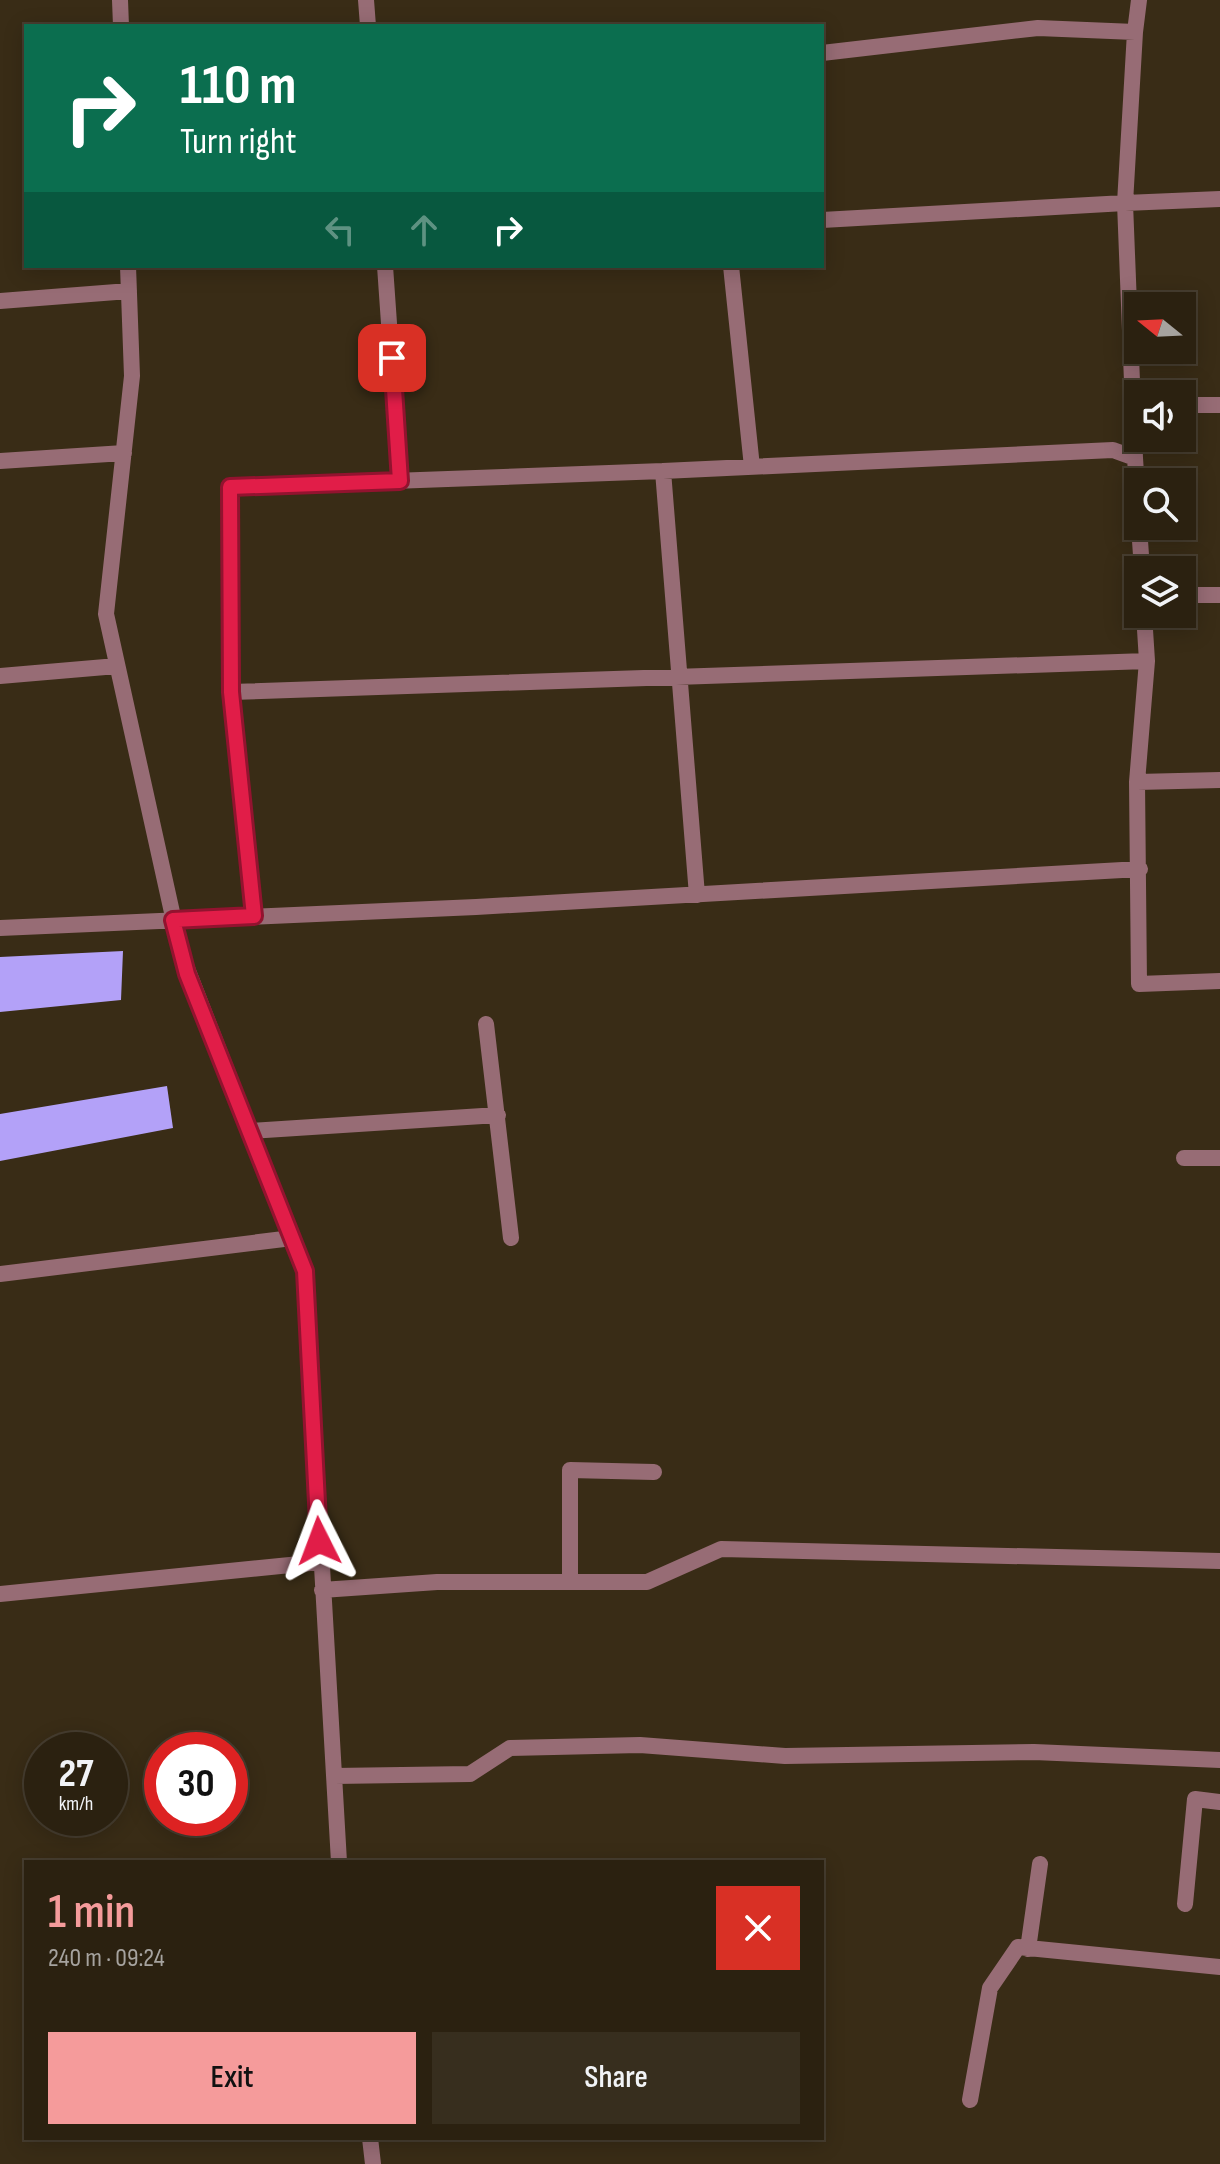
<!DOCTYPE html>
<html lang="en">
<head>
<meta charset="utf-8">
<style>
	body { margin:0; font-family:"Sofia Sans Condensed",sans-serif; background:#372e1e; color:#f1f3f6; height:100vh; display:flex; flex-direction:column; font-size:30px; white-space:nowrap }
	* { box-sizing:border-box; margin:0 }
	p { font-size:26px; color:#a6a39f }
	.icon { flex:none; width:44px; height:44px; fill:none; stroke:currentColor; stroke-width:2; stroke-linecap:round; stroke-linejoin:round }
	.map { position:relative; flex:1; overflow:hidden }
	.side { position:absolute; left:24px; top:1860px; width:800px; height:280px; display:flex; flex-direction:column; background:#2b2110; border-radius:0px; box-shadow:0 4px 20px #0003,0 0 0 2px #473e30 }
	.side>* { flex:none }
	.guide { position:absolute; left:24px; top:24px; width:800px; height:244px; border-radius:0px; box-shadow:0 4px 20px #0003,0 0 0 2px #473e30; background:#0b6e4f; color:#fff; overflow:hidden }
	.needle { width:52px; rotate:288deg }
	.fabs { position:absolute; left:1124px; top:292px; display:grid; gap:16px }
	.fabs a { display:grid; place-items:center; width:72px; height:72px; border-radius:0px; background:#2b2110; box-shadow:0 4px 20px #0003,0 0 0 2px #473e30; font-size:40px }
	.speed { position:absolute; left:24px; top:1732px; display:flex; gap:16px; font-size:40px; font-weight:700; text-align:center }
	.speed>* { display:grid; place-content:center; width:104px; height:104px; border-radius:50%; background:#2b2110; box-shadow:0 4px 20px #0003,0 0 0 2px #473e30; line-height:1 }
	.speed small { font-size:20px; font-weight:400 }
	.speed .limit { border:12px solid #d22; background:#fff; color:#111 }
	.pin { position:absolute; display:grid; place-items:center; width:68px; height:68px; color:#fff; margin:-34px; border-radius:16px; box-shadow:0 4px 12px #0006 }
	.me { position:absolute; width:88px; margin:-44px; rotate:357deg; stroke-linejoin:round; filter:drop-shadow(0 0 6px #0008) }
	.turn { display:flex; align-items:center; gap:28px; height:168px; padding:0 24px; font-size:36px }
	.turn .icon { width:104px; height:104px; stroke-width:2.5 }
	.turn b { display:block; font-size:56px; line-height:68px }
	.lanes { display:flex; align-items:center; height:76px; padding:0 24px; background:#0003; justify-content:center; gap:40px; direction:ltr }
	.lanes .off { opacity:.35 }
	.round { display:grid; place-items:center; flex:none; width:84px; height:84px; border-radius:0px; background:#372e1e }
	.headline { display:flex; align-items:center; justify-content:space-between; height:136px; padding:0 24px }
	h1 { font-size:48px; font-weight:600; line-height:60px; color:#f59b9b }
	.cta { display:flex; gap:16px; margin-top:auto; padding:16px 24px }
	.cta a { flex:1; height:92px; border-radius:0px; background:#f59b9b; color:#111; font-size:32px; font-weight:600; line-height:92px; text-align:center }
	.cta a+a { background:#372e1e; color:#f1f3f6 }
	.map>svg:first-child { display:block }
	.building { fill:#b3a1f8 }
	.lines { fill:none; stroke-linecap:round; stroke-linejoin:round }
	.street { stroke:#976c75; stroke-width:16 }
	.route-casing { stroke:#92132f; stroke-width:20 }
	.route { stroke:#e11d48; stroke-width:14 }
</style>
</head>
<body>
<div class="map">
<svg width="1220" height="2164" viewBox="0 0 1220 2164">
	<rect width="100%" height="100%" fill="#392c16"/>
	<path class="building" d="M123,951l-2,49 -121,12v-55z
		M167,1086l6,42 -173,33v-47z"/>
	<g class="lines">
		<path class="street" d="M120,0l1,26
			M366,0l2,26
			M822,53l216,-25 97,4 4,-32
			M822,220l303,-17 10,-171
			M128,266l4,110 -26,238 75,339 124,318 34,591
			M385,266l15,215
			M731,266l21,201
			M0,301l129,-10
			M1182,405h38
			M1135,458l3,46
			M0,461l124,-8
			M1139,526l3,44
			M1182,595h38
			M1144,614l3,47 -10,121 2,202 81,-3
			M0,676l117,-10
			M231,692l-1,-205 433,-16
			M1137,782l83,-2
			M697,895l-34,-424 450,-21 22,8 -10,-255 95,-4
			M254,916l-23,-224 916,-31
			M0,928l476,-21 664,-38
			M486,1024l25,214
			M249,1131l249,-16
			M1184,1158h36
			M0,1274l292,-36
			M570,1582v-112l84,2
			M322,1590l115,-8h210l74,-33 499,12
			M0,1594l320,-32
			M334,1776l136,-2 40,-26 130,-3 145,11 249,-4 186,8
			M1185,1904l10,-105 25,3
			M1028,1949l12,-85
			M970,2100l20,-112 28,-41 202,20
			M370,2138l3,26"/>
	</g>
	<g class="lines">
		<g class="route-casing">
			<path id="route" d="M319,1541l-14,-270 -118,-297 -14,-54 81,-4 -23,-224 -1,-205 170,-6 -8,-123"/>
		</g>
		<use href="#route" class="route"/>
	</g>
</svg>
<div class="fabs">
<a><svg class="needle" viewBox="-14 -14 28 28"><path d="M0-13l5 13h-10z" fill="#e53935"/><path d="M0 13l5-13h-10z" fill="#a6a39f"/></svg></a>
<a><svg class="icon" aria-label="sound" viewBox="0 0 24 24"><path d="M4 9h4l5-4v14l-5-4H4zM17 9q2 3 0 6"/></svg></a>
<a><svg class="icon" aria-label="search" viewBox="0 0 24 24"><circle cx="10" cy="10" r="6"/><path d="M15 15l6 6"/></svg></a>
<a><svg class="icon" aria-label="layers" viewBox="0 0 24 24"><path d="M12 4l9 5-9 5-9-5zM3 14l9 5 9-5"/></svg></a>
</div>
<div class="speed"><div>27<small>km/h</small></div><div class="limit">30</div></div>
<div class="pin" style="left:392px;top:358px;background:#d93025"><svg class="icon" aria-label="arrive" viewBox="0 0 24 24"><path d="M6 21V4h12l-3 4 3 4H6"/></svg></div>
<svg class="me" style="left:319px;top:1541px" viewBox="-20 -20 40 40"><path d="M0-17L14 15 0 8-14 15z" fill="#e11d48" stroke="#fff" stroke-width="4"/></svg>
<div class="guide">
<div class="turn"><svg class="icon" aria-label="right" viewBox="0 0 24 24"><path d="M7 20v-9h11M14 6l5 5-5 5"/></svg><div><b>110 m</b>Turn right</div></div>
<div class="lanes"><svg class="icon off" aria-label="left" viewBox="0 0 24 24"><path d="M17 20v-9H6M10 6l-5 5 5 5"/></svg><svg class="icon off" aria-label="ahead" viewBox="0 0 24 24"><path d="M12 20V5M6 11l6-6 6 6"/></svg><svg class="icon" aria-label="right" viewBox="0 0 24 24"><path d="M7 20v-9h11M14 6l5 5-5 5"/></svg></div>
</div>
<section class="side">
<div class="headline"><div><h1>1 min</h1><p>240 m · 09:24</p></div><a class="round" style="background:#d93025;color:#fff"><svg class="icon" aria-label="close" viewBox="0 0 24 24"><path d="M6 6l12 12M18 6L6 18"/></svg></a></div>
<div class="cta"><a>Exit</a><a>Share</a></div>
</section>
</div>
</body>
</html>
